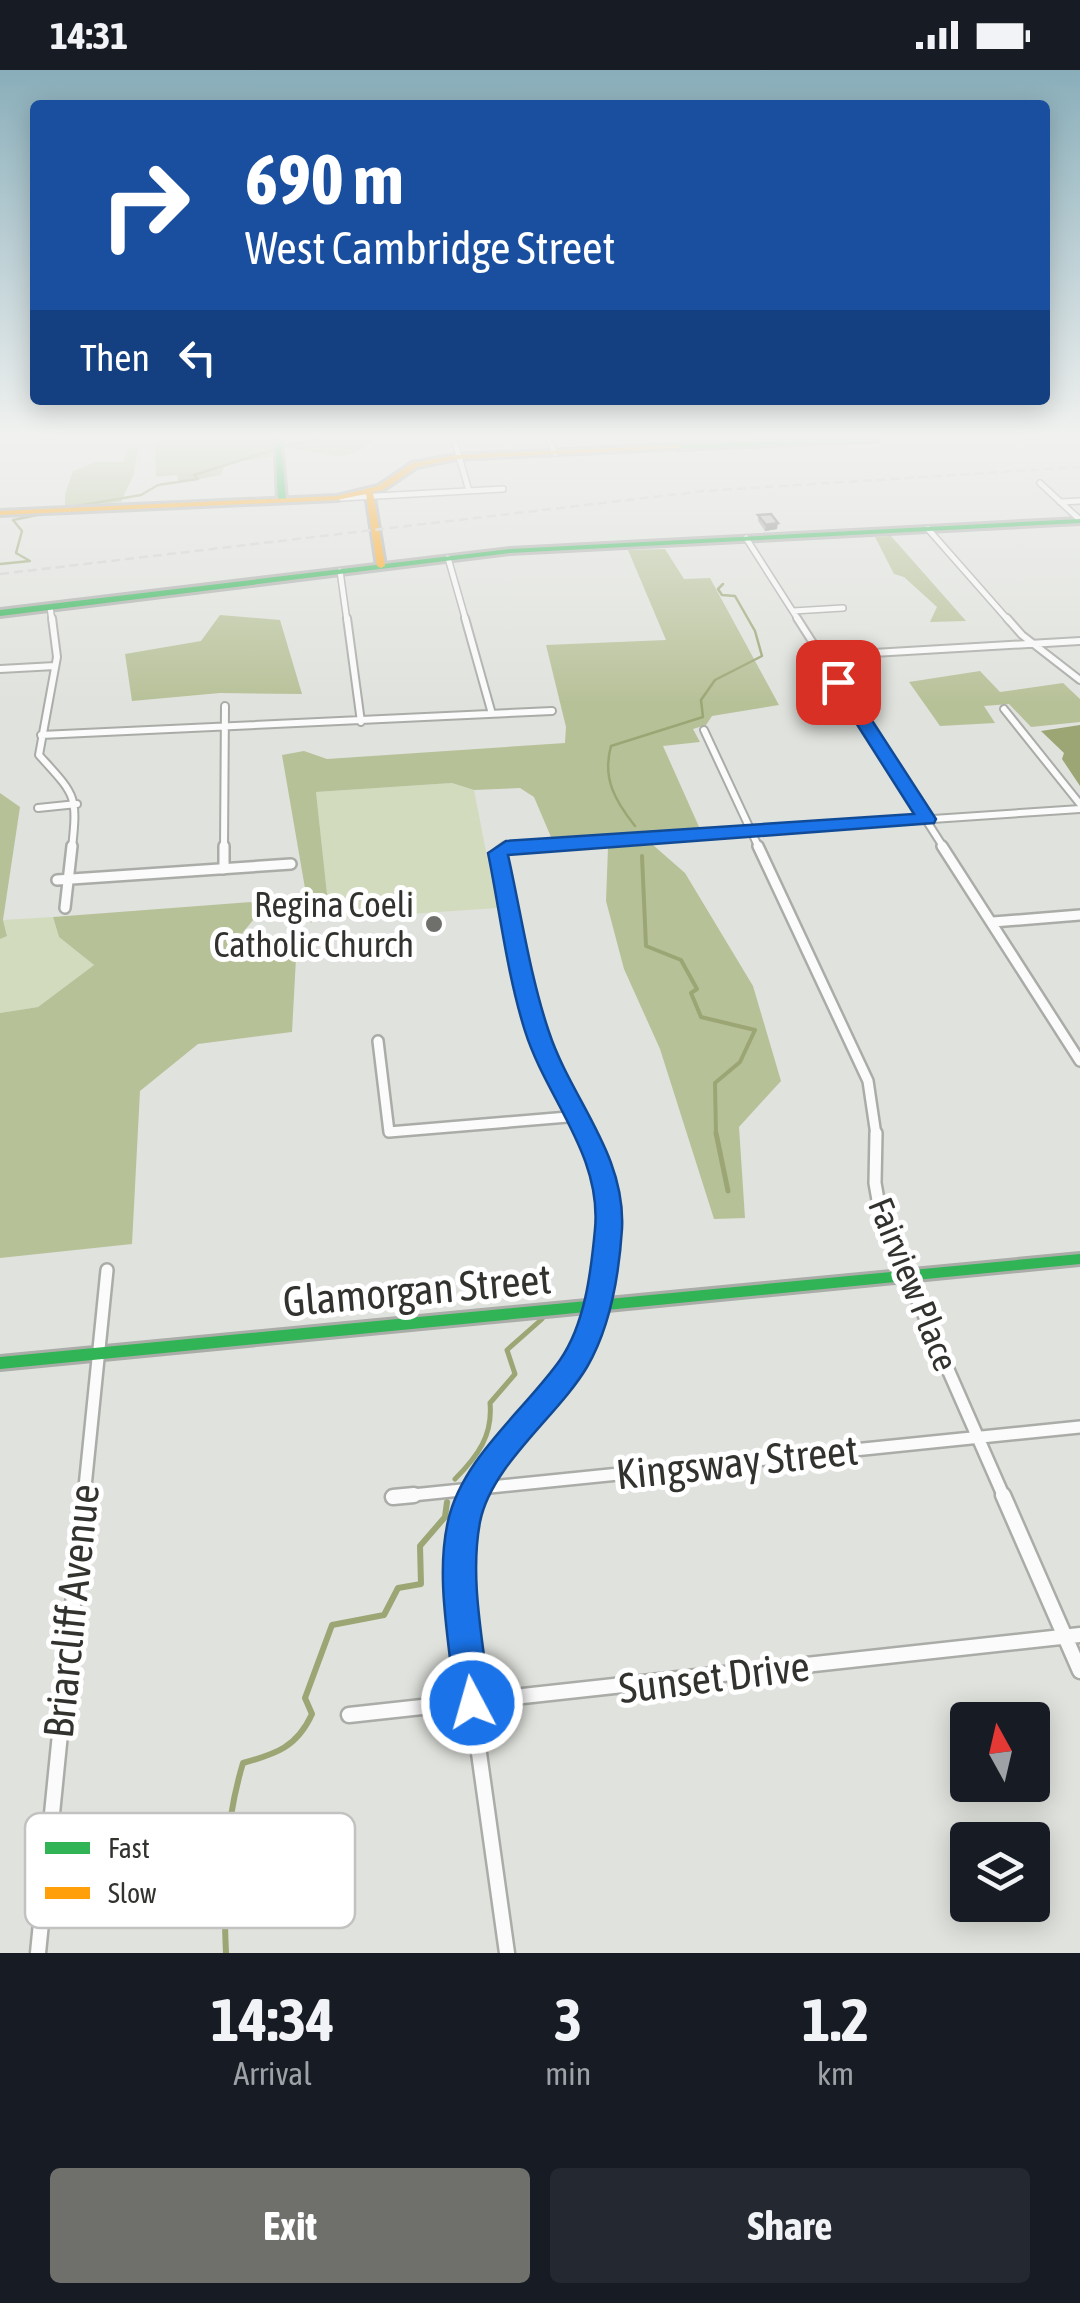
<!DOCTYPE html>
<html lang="en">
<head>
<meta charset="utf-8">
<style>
	body { margin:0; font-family:"Asap Condensed",sans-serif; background:#242831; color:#f1f3f6; height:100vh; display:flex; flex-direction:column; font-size:38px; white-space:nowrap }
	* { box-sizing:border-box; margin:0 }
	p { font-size:32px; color:#9ea1a6 }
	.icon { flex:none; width:55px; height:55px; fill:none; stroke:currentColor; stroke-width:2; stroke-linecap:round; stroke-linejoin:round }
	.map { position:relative; height:1883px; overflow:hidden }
	.side { display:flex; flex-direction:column; background:#171b24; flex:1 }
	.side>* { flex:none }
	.guide { position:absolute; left:30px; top:30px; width:1020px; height:305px; border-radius:10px; box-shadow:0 5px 25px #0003; background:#1a4fa0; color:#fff; overflow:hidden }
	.needle { width:65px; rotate:352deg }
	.tools { position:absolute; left:950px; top:1632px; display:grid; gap:20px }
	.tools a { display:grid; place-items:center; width:100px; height:100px; border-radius:10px; background:#171b24; box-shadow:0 5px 25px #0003; font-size:50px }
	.pin { position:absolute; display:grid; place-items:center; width:85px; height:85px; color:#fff; margin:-42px; border-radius:20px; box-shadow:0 5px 15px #0006 }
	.me { position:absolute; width:110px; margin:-55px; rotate:354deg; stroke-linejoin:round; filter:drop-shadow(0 0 8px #0008) }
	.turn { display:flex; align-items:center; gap:35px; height:210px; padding:0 50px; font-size:45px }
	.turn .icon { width:130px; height:130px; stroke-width:2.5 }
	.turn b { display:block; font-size:70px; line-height:85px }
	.then { display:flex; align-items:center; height:95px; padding:0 50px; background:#0003; gap:20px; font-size:38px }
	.eta { display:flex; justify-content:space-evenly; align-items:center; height:170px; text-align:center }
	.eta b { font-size:60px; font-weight:700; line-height:70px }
	.action { display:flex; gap:20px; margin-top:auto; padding:20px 50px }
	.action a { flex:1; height:115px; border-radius:10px; background:#6f706c; color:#fff; font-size:40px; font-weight:700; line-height:115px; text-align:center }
	.action a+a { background:#242831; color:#f1f3f6 }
	.status { display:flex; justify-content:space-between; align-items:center; height:70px; padding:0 50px; background:#171b24; direction:ltr }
	.status svg { height:28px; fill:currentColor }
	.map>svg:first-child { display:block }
	.green { fill:#d3dbbe }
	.forest { fill:#b7c198 }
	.water { fill:#9ba674 }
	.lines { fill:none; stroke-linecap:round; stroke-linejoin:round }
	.stream-far3 { stroke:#9ba674; stroke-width:2.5 }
	.stream-far2 { stroke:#9ba674; stroke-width:4 }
	.stream-far1 { stroke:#9ba674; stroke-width:5 }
	.stream { stroke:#9ba674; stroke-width:6 }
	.street-far4-casing { stroke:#aaaca8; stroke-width:8 }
	.street-far3-casing { stroke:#aaaca8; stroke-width:10 }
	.street-far2-casing { stroke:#aaaca8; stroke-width:14 }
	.street-far1-casing { stroke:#aaaca8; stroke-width:16 }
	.street-casing { stroke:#aaaca8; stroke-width:19 }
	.fast-casing { stroke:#aaaca8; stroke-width:6 }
	.slow-casing { stroke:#aaaca8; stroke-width:6 }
	.street-far4 { stroke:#fafbfa; stroke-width:5 }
	.street-far3 { stroke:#fafbfa; stroke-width:6 }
	.street-far2 { stroke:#fafbfa; stroke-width:9 }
	.street-far1 { stroke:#fafbfa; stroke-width:11 }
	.street { stroke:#fafbfa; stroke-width:14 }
	.fast { fill:#30b455; fill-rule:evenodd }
	.slow { fill:#ff9f0a; fill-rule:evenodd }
	.rail { stroke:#cececd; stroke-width:2.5; stroke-dasharray:9 5; stroke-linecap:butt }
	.wall { fill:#a5a7a3 }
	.shaded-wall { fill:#868885 }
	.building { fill:#c0c2be; stroke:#868885; stroke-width:2.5 }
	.route { fill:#1a73e8; stroke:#114b97; stroke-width:2.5 }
	.poi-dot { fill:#6f706c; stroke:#fff; stroke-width:4 }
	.labels { text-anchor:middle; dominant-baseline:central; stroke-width:10; stroke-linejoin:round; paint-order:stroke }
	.poi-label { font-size:35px; fill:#32332f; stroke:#fff; text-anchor:end }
	.street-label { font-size:35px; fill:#32332f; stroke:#fff }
	.near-street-label { font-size:42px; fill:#32332f; stroke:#fff }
	.key { fill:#fff; stroke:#c2c2c1; stroke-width:2.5 }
	.key-label { font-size:28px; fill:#32332f }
</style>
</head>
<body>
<div class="status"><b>14:31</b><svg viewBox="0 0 49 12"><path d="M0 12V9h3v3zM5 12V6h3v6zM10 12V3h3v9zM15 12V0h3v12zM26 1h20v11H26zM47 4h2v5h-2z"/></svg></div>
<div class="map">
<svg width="1080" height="1883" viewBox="0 0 1080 1883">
	<rect width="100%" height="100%" fill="#e0e2dd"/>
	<path class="green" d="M452,713l22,7 23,118 -174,12 5,-17 -12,-111z
		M53,847l6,20 35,28 -56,42 -38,6v-74l7,-4 -4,-15z"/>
	<path class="forest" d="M288,369h88c-38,29 -46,12 -88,9z
		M272,370l-1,17 -45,6 -5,12 -42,8 -2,-8 -21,2 -1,-35z
		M138,377l-4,27 -13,28 -56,5v-13l8,-23 22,-9h28l5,-14z
		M891,466l75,85 -36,1 7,-15 -33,-30 -10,-3 -19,-37z
		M665,479l19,30 26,-1 69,127 -67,11 -6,9 -13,4 7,13 -37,4 37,83 -149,8 -17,-40 -14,-9 -46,2 -22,-7 -136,9 12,111 -17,20 -29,-168 22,-4 23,8 238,-16 1,-16 -20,-82 120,-5 -38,-90z
		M220,545l60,5 22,74 -82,-1 -88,8 -7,-47 76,-13z
		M980,601l20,21 63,-9 17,16v23l-49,5 -22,-23 -25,2 11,17 -55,3 -31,-44z
		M0,723l20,14 -17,113 4,16 -7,3z
		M653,775l32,28 68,113 28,95 -42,46 6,91 -31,1 -54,-170 -36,-80 -18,-68 2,-53z
		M251,832l7,12 -27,33 65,11 -4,74 -94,12 -58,47 -8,153 -132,14v-245l38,-6 56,-42 -35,-28 -6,-20z"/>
	<path class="water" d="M1080,655v61l-18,-27 2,-6 -23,-22z"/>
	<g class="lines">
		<path class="stream-far3" d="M283,376l38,-7
			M71,437l70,-12 17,-10 40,-6 -4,-4 79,-25
			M0,494l30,-3 -14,-8 6,-22 -9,-11 29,-6
			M635,756c-20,-25 -33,-48 -24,-80l92,-29 -2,-17 14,-20 47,-24 -7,-25 -20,-35 -13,-1 -4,-6 5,-5"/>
		<path class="stream-far2" d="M642,786l4,90 35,14 16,29 -6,4 10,24 54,13 -15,32 -25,21 1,52"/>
		<path class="stream-far1" d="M716,1063l12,58
			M455,1409c23,-23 38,-44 35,-76l25,-29 -8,-24 35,-31"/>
		<path class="stream" d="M226,1883c-3,-65 -2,-127 17,-190 33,-9 54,-16 69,-49l-7,-16 27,-73 52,-10 14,-27 23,-4 -1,-38 25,-29 2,-15"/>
		<g class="street-far4-casing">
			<path id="street-far4" d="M454,369l15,52
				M549,369l6,14
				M1040,413l40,37
				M341,428l162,-9
				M1060,432l20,-1
				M928,459l81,92
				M746,468l53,83
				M448,488l18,63
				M340,501l7,50
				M50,537l2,14
				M793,541l50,-3"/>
		</g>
		<g class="street-far3-casing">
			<path id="street-far3" d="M52,548l5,39 -18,98c36,40 39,39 33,93
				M347,548l14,104
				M465,548l27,96
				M797,548l147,230
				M1007,548l15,17 58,45
				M822,586l258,-15
				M0,599l55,-3
				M1004,639l76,95
				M704,660l55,118
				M41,665l511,-24
				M38,738l39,-4
				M224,778l1,-142
				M504,778l576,-39"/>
		</g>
		<g class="street-far2-casing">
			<path id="street-far2" d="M526,776l-20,1 -8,6 38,176 14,38 37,68
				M758,776l110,235 8,54
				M942,776l138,215
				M224,799v-23
				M57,810l234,-16
				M65,838l7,-62
				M993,852l87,-7
				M378,971l11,91 191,-16"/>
		</g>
		<g class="street-far1-casing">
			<path id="street-far1" d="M876,1063l-1,50 6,34 123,280
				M84,1427l23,-227
				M393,1427l687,-70
				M472,1427c23,-43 62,-75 89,-116 47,-71 67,-170 25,-248"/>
		</g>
		<g class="street-casing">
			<path id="street" d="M473,1425l-13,50 12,158 35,250
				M1003,1425l77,176
				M393,1427l21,-2
				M349,1645l731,-80
				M38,1883l46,-458"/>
		</g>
		<g class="fast-casing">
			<path id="fast" d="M275,369h6l5,61 -4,2 -4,-2z
				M823,369h55l-3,2 -197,8 -3,-2 3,-2z
				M1080,449v4l-570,30 -510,63v-6l510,-61z
				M1080,1184v10l-1080,105v-12z"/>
		</g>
		<g class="slow-casing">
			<path id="slow" d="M678,375l2,1v2l-224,11 -39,8 -34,23 -10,2 12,74 -4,2 -4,-2 -11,-72 -29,6 -337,15v-4l337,-15 41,-10 34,-23 44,-8z"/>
		</g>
		<use href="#street-far4" class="street-far4"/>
		<use href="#street-far3" class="street-far3"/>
		<use href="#street-far2" class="street-far2"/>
		<use href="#street-far1" class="street-far1"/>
		<use href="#street" class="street"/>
		<use href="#fast" class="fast"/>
		<use href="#slow" class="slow"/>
		<path class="rail" d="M0,504l704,-83 376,-24"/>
	</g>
	<path class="wall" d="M758,445l19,14 -12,2 -7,-10z"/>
	<path class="shaded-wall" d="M778,453l-1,6 -12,2 1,-6z"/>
	<path class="building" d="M771,444l7,9 -12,2 -8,-10z"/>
	<linearGradient id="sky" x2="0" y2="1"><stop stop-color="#89aeba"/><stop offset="0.58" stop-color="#f1f2f0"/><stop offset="1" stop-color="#f1f2f0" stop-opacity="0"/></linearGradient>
	<rect width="1080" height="633" fill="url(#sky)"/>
	<path class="route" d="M838,607l9,5 89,137 -2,4 -426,32c13,58 22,121 41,177 22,67 77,122 73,197 -3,46 -11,97 -35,138 -29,49 -96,98 -107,155 -11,58 4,123 10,181l-5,11 -13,5 -12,-5 -5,-11c-5,-58 -20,-125 -7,-182 14,-63 76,-110 112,-161 25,-36 31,-88 35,-131 7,-74 -49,-131 -70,-198 -18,-57 -25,-119 -37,-178l18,-12 408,-27 -84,-132z"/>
	<circle class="poi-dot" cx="434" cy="854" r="10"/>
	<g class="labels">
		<g class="poi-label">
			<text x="414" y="834">Regina Coeli<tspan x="414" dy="40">Catholic Church</tspan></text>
		</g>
		<g class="street-label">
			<text transform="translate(914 1214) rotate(68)">Fairview Place</text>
		</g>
		<g class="near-street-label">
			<text transform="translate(417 1220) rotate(-5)">Glamorgan Street</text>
			<text transform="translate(737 1392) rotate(-6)">Kingsway Street</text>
			<text transform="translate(71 1541) rotate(-84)">Briarcliff Avenue</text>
			<text transform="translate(714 1607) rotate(-7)">Sunset Drive</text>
		</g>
	</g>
	<rect x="25" y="1743" width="330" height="115" rx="15" class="key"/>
	<rect x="45" y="1772" width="45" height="12" fill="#30b455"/>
	<rect x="45" y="1817" width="45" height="12" fill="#ff9f0a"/>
	<g class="key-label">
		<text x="108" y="1788">Fast</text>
		<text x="108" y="1833">Slow</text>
	</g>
</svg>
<div class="tools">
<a><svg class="needle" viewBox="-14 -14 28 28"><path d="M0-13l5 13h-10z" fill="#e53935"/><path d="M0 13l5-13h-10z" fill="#9ea1a6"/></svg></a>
<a><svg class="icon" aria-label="layers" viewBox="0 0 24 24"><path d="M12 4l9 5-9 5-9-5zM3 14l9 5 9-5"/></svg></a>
</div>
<div class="pin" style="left:838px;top:612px;background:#d93025"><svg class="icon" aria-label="arrive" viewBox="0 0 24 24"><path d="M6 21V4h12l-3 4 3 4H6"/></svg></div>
<svg class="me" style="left:472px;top:1633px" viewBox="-20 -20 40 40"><circle r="17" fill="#1a73e8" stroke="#fff" stroke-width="3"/><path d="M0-11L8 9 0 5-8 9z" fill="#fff"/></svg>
<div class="guide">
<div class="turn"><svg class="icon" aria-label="right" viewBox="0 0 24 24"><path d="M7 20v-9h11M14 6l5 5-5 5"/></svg><div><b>690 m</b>West Cambridge Street</div></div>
<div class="then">Then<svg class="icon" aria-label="left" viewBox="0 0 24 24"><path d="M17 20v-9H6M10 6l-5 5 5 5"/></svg></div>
</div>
</div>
<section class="side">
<div class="eta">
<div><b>14:34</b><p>Arrival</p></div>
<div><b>3</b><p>min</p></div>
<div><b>1.2</b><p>km</p></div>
</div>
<div class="action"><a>Exit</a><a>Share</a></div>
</section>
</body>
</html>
